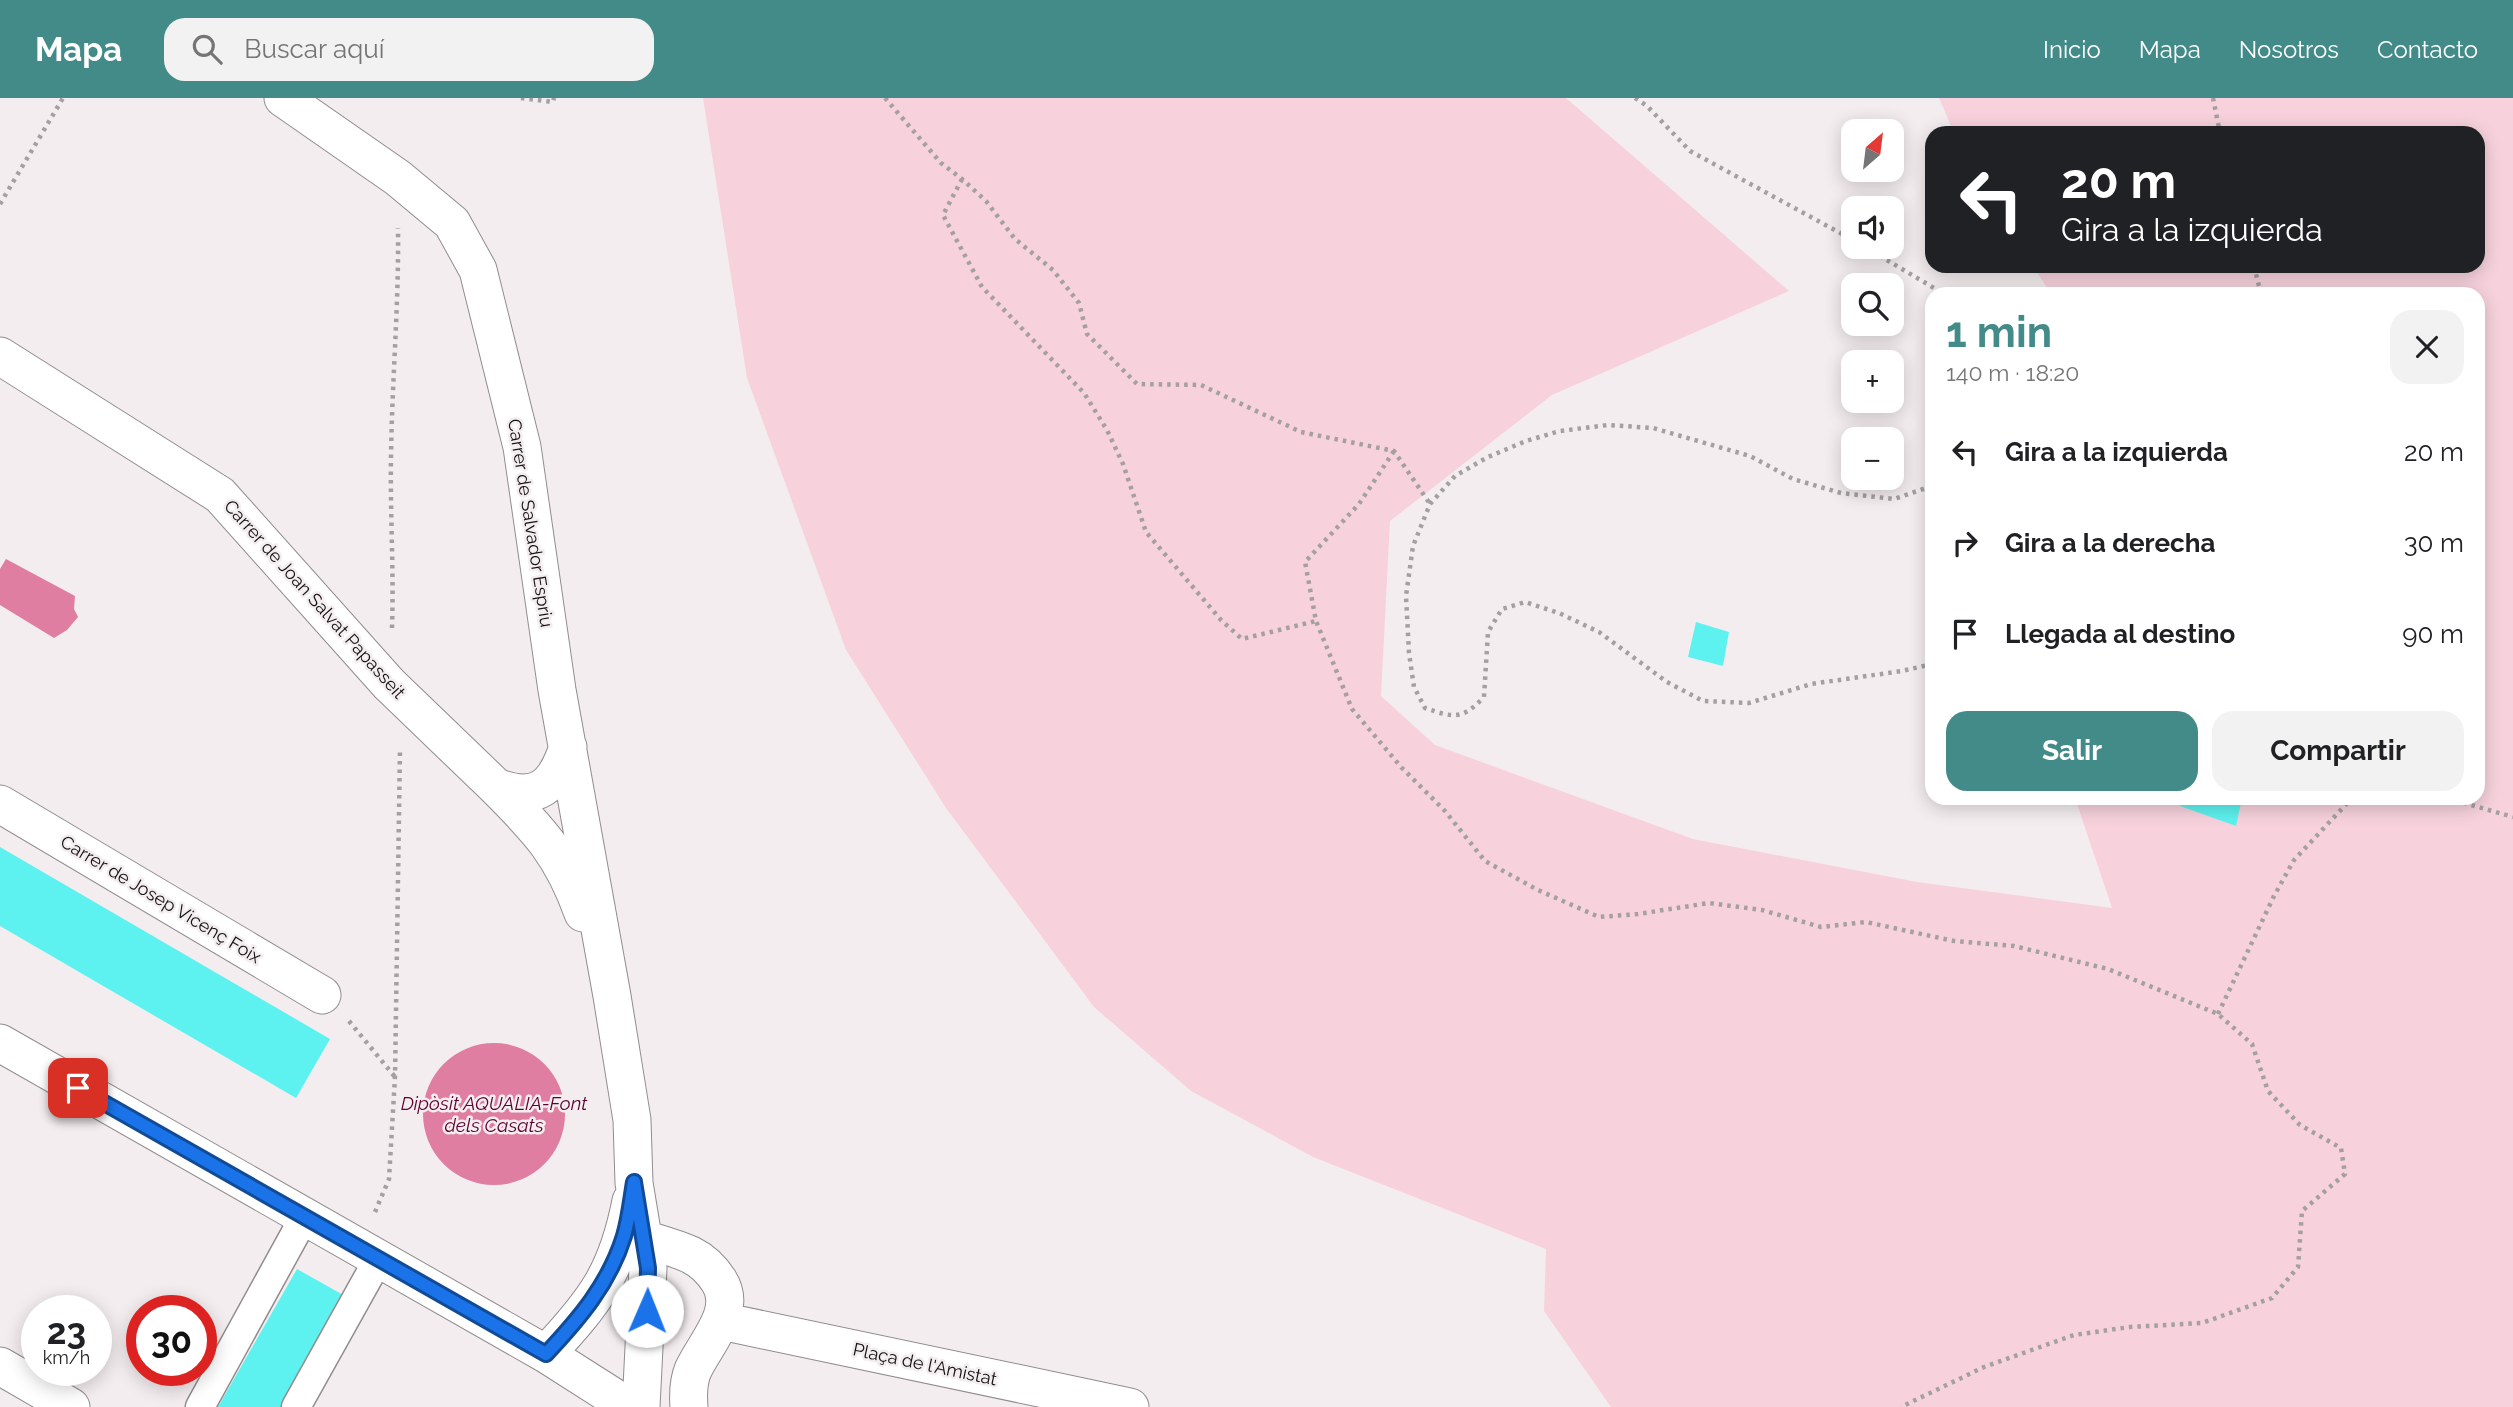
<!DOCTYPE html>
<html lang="es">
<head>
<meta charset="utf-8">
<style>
	body { margin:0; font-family:Raleway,sans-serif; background:#f2f2f2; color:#202124; height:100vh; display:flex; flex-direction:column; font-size:26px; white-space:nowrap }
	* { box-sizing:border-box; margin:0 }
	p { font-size:23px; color:#757577 }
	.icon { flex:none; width:38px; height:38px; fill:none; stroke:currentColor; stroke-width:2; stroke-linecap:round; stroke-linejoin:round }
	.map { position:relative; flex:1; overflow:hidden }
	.drawer { position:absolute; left:1925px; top:189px; width:560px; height:518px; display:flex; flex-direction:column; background:#fff; border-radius:21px; box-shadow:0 4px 18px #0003 }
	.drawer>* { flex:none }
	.top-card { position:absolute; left:1925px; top:28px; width:560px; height:147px; border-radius:21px; box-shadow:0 4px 18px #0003; background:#202124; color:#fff; overflow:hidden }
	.needle { width:46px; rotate:28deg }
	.controls { position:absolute; left:1841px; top:21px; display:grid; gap:14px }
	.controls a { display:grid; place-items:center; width:63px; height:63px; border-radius:14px; background:#fff; box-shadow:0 4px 18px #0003; font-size:35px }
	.speed { position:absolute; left:21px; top:1197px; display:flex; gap:14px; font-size:35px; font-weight:700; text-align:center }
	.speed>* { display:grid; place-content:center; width:91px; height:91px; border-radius:50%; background:#fff; box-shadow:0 4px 18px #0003; line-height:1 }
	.speed small { font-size:18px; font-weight:400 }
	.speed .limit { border:10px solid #d22; background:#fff; color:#111 }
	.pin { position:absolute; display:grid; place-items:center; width:60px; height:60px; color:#fff; margin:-30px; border-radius:14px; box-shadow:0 4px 10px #0006 }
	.me { position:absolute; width:77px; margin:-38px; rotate:1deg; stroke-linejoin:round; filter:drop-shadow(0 0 5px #0008) }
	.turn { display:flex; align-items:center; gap:24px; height:147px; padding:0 21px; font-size:32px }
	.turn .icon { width:91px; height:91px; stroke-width:2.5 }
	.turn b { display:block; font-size:49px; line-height:60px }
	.round { display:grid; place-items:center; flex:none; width:74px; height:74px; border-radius:21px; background:#f2f2f2 }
	.summary { display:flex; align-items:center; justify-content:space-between; height:119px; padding:0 21px }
	h1 { font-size:42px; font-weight:700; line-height:52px; color:#438b89 }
	.cta { display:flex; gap:14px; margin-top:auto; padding:14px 21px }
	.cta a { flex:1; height:80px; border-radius:21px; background:#438b89; color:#fff; font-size:28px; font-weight:700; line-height:80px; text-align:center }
	.cta a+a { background:#f2f2f2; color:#202124 }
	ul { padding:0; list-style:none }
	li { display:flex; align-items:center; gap:21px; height:91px; padding:0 21px }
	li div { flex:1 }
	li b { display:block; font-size:26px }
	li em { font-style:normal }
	header { display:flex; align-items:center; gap:42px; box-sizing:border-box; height:98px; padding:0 35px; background:#438b89; color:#fff }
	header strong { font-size:33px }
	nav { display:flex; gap:38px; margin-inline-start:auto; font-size:24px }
	.search { width:490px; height:63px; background:#f2f2f2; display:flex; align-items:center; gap:18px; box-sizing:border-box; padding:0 24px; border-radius:21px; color:#757577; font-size:26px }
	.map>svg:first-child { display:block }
	.green { fill:#f7d2dd }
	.water { fill:#df7ea1 }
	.building { fill:#5df2ef }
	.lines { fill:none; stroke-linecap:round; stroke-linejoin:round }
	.pedestrian-casing { stroke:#918c8d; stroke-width:31 }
	.minor-casing { stroke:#918c8d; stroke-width:39 }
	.path { stroke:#a49fa0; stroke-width:4.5; stroke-dasharray:3.5 5; stroke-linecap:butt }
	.pedestrian { stroke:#fff; stroke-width:28 }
	.minor { stroke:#fff; stroke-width:37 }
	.route-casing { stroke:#114b97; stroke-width:18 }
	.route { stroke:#1a73e8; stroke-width:12 }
	.labels { text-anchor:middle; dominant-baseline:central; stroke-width:5; stroke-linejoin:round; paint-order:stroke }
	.street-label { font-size:18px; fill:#131112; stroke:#f4edef }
	.water-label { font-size:19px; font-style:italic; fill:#5e0331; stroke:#f4edef }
</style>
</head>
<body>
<header>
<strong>Mapa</strong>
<div class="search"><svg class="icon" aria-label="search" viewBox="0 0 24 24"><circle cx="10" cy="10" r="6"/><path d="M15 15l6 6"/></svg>Buscar aquí</div>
<nav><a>Inicio</a><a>Mapa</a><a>Nosotros</a><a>Contacto</a></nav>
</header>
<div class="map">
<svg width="2513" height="1309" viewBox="0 0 2513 1309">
	<rect width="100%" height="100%" fill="#f4edef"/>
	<path class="green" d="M703,0h863l223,193 -237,104 -162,126 -9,175 54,49 258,94 224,43 195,26 -37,-110h403v-504h-427l-18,-28h445v-133h-524l-15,-35h574v1309h-902l-67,-96 2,-62 -233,-92 -122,-66 -97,-84 -148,-199 -100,-158 -99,-272z"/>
	<path class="water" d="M6,461l69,37 -1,13 4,8 -11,13 -13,8 -54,-33v-36z
		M423 1016a71 71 0 1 1 142 0a71 71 0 1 1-142 0Z"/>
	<path class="building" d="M1696,524l33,10 -6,34 -35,-9z
		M2184,700h58l-6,28 -56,-20z
		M0,749l330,192 -34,59 -296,-172z
		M297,1171l48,27 -64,111h-63z"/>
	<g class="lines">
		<g class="pedestrian-casing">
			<path id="pedestrian" d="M200,1309l105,-191
				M296,1309l82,-147"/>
		</g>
		<g class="minor-casing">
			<path id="minor" d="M283,0l115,80 54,45 26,47 44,177 35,243 55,306 20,124 2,63 14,85 -7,139
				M0,258l220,139 169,189 107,103c42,16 59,-1 72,-40
				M496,689c43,43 66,67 87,126
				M0,706l322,191
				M0,945l546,311 66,42 7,11
				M644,1141c16,5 32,9 47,16 12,6 21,15 28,26 19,30 -13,61 -26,89 -5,12 -5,24 -4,37
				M721,1223l409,86
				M546,1256c49,-52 71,-81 85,-153
				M0,1268l71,41"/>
		</g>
		<path class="path" d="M521,0l32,4 1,-4
			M885,0l56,65 21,16 24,22 29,38 38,31 26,33 8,31 50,50 64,1 100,47 93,19 36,53
			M1635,0l12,8 43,45 163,89
			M2213,0l7,35
			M962,81l-19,36 39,72 102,106 23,37 16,34 23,68 75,88 21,19 74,-18
			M0,106l63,-106
			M1865,149l79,47
			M2254,168l7,28
			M1394,353l-35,53 -54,58 11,59 36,88 50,59 43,43 40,50 53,29 61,27 39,-3 71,-11 53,7 59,17 45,-5 88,19 60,5 94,23 110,45 34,30 16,47 32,34 41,23 4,26 -43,37 -4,56 -26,31 -70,25 -72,4 -56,8 -90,32 -83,40
			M1932,388l-38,13 -53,-6 -48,-14 -43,-23 -97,-28 -45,-3 -48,6 -34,10 -38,16 -33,19 -25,28 -17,42 -7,50 3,57 5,34 11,21c29,10 37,12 59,-11l4,-65 14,-23 23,-7 34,11 40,19 68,50 36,19 46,2 62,-19 91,-13 30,-7
			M392,530c2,-57 -2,-114 -1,-171 1,-77 8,-153 7,-229
			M2447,700l66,19
			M2218,916l56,-118 20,-36 58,-62
			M349,923l46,56
			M375,1114l14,-33 6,-102 5,-329"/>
		<use href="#pedestrian" class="pedestrian"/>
		<use href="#minor" class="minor"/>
	</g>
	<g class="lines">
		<g class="route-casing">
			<path id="route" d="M78,990l468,266c33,-35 63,-70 78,-118 5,-17 7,-36 10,-54l14,86 -1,43"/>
		</g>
		<use href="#route" class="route"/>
	</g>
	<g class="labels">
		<g class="street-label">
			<text transform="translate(531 425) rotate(81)">Carrer de Salvador Espriu</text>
			<text transform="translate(315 501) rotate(48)">Carrer de Joan Salvat Papasseit</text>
			<text transform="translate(161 801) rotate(31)">Carrer de Josep Vicenç Foix</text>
			<text transform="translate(925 1266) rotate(12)">Plaça de l'Amistat</text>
		</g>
		<g class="water-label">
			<text x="494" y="1005">Dipòsit AQUALIA-Font<tspan x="494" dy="22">dels Casats</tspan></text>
		</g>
	</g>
</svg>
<div class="controls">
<a><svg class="needle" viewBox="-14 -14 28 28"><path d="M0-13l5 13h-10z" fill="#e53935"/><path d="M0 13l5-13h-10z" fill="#757577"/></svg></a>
<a><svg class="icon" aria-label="sound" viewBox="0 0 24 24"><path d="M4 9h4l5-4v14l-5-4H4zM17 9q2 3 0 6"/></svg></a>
<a><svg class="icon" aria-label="search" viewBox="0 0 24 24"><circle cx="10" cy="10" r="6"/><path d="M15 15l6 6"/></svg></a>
<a>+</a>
<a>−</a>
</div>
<div class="speed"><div>23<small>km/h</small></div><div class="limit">30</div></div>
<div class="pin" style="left:78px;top:990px;background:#d93025"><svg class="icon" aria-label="arrive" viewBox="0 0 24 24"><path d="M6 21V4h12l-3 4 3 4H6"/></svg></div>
<svg class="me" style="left:647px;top:1213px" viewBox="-20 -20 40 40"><circle r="19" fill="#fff"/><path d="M0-13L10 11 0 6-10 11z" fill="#1a73e8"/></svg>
<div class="top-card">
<div class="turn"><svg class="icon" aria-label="left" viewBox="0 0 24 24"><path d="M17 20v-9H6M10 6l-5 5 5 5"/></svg><div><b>20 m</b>Gira a la izquierda</div></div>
</div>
<section class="drawer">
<div class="summary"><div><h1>1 min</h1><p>140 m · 18:20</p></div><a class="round"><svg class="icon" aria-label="close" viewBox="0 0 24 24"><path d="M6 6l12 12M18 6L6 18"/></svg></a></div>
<ul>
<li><svg class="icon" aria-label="left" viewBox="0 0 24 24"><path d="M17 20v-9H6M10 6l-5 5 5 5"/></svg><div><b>Gira a la izquierda</b></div><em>20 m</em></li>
<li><svg class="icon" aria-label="right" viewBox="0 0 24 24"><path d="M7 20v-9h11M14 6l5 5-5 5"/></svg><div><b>Gira a la derecha</b></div><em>30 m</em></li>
<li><svg class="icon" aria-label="arrive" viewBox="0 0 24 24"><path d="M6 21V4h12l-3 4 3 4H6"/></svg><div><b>Llegada al destino</b></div><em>90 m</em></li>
</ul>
<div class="cta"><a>Salir</a><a>Compartir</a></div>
</section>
</div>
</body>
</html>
